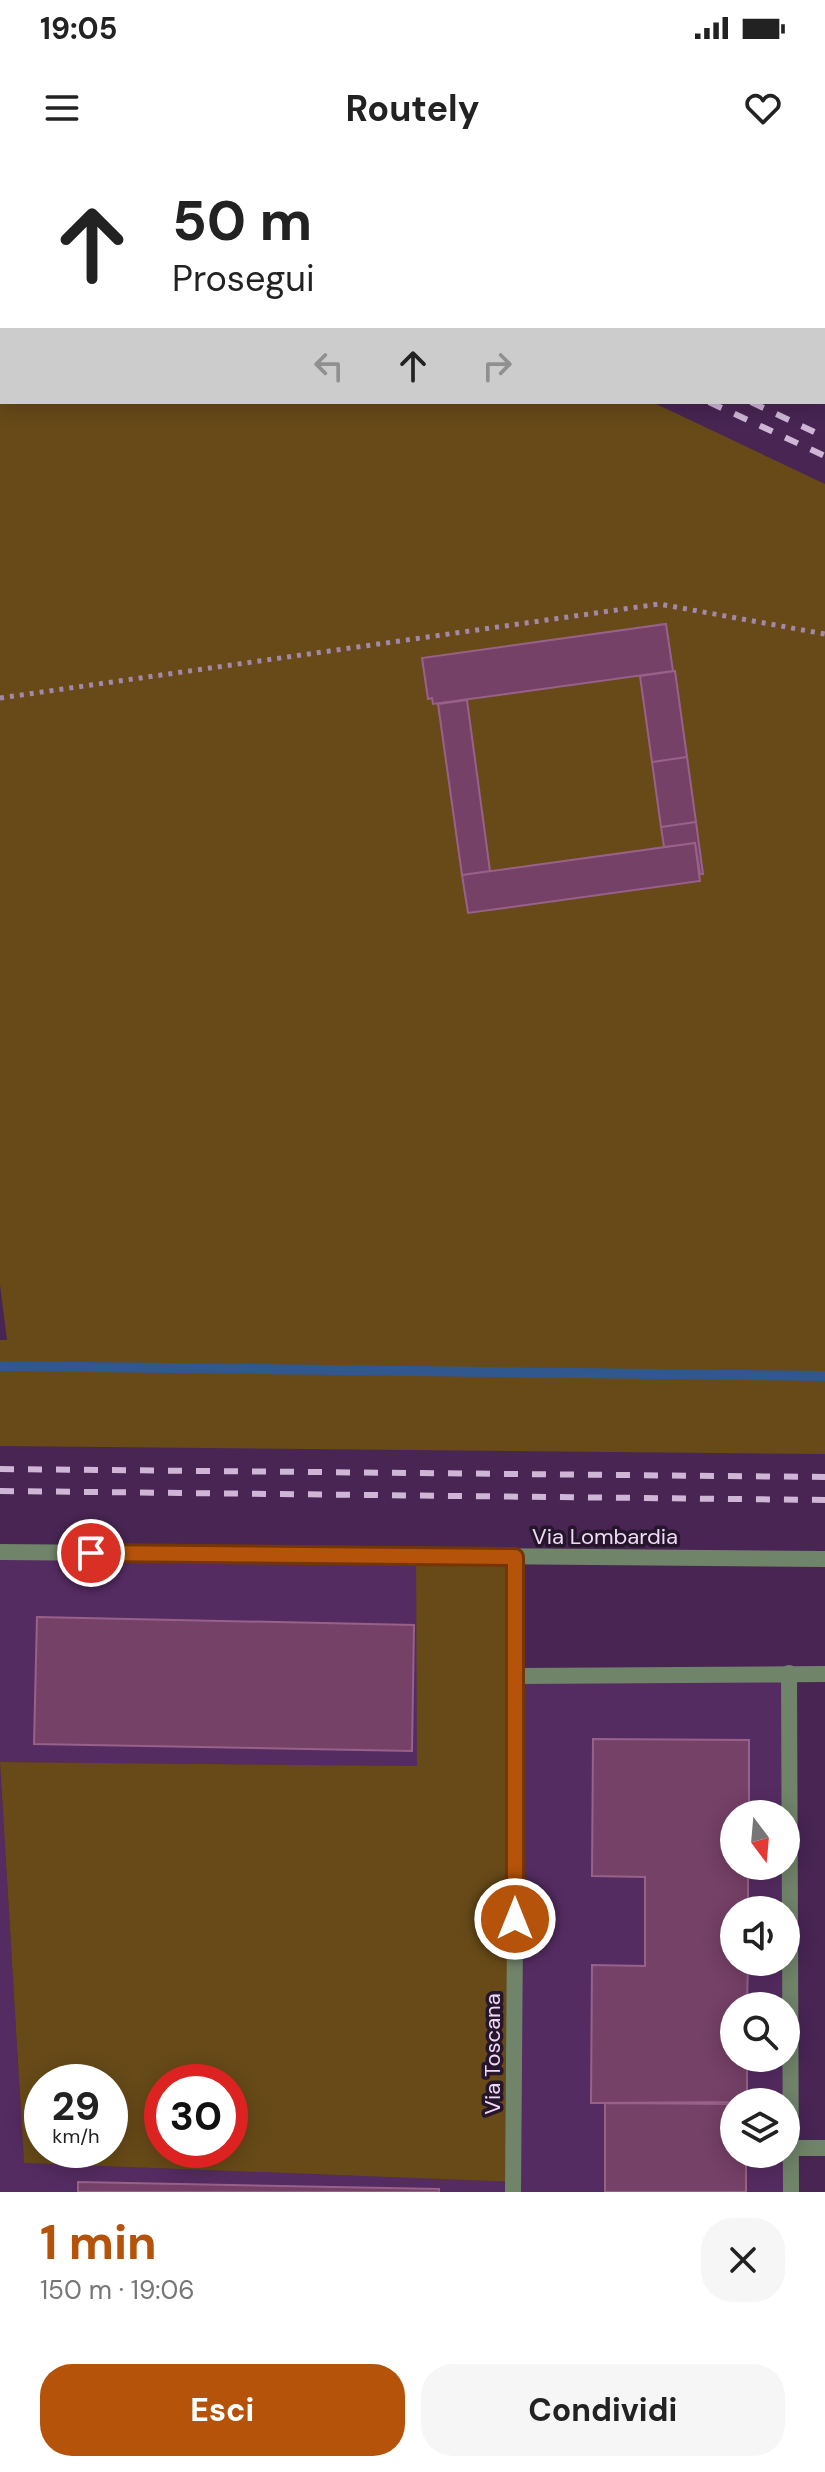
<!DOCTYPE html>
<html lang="it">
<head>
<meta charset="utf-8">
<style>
	body { margin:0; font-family:"DM Sans",sans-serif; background:#f6f6f6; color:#222; height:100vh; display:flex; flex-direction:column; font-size:30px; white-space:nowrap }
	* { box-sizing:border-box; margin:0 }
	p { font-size:26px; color:#767676 }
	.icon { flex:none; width:44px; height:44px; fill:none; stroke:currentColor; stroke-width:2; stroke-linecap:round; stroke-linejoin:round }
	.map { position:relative; height:2032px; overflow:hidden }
	.panel { display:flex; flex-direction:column; background:#fff; flex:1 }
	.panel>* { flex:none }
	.guide { position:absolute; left:0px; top:0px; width:826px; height:244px; box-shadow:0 4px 20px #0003; background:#fff; color:#222; overflow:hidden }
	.needle { width:52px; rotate:164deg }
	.controls { position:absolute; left:720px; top:1640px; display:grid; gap:16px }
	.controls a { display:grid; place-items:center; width:80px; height:80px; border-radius:50%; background:#fff; box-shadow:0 4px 20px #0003; font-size:40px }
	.speed { position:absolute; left:24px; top:1904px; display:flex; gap:16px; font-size:40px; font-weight:700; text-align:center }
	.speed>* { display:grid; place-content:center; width:104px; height:104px; border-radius:50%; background:#fff; box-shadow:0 4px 20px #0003; line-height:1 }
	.speed small { font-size:20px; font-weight:400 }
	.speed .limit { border:12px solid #d22; background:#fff; color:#111 }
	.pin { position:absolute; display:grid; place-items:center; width:68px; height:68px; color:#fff; margin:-34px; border:4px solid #fff; border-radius:50%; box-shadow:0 2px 8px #0007 }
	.me { position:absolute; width:88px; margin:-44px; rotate:0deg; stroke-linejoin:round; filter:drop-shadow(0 0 6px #0008) }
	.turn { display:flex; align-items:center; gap:28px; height:168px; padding:0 40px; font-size:36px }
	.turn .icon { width:104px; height:104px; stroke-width:2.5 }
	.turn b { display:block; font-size:56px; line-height:68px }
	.lanes { display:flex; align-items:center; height:76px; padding:0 40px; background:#0003; justify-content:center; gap:40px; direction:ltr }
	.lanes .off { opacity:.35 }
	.round { display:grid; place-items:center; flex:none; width:84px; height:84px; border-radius:32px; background:#f6f6f6 }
	.summary { display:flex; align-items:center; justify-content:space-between; height:136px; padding:0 40px }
	h1 { font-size:48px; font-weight:700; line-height:60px; color:#b45309 }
	.cta { display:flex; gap:16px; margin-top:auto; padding:16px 40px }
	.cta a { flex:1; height:92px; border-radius:32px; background:#b45309; color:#fff; font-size:32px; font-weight:700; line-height:92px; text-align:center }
	.cta a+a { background:#f6f6f6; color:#222 }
	.status { display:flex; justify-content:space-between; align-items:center; height:56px; padding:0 40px; background:#fff; direction:ltr }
	.status svg { height:22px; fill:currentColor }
	header { display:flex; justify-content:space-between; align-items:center; height:104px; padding:0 40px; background:#fff; font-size:36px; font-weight:700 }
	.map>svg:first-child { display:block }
	.built { fill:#552c62; fill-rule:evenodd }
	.green { fill:#674a18; fill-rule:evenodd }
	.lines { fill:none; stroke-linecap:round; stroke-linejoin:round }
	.stream { stroke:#30578e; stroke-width:10 }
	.building { fill:#754167; stroke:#986189; stroke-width:2 }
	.path { stroke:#a388ac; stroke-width:5; stroke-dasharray:4 6; stroke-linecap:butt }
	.service { stroke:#70846a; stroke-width:16 }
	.minor { stroke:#70846a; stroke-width:16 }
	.rail { stroke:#cfb6d7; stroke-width:6; stroke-dasharray:14 14; stroke-linecap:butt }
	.route-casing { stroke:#753606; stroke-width:20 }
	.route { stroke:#b45309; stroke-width:14 }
	.labels { text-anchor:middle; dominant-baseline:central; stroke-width:7; stroke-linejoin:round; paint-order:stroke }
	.street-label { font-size:22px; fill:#efd9f6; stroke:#26162b }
</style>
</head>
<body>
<div class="status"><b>19:05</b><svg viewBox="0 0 49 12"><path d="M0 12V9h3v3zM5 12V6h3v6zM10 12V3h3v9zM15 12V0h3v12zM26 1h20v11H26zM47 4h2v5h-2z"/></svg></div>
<header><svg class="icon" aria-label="menu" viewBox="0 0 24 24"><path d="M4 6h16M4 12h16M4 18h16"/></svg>Routely<svg class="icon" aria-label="heart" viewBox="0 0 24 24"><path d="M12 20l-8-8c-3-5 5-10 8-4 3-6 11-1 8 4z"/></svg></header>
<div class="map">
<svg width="825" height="2032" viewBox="0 0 825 2032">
	<rect width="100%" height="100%" fill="#482553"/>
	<path class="built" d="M0,1389l416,6 2,211 -418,-4z
		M781,1518l2,136h-49v52h49l1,44h-50v52h51v44h-51v52h52l1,134h-787v-425l24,396 493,19 -2,-502zM734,1942h52v52h-52z"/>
	<path class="green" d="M0,0l145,2h-143v240h650l173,82v970l-825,-8v-106h7l-7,-55z
		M416,1395l98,2 4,625 -494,-19 -24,-401 417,4zM42,1922h68v68h-68zM162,1922h68v68h-68z"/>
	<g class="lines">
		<path class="stream" d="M0,1206l825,10"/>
	</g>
	<path class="building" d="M666,464l7,47 -240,33 -1,-6 -4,1 -6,-41z
		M675,511l12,86 -35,5 -12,-86z
		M467,540l23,171 -28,4 -24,-171z
		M687,597l9,65 -35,5 -9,-65z
		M696,662l7,52h-3l-5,-31 -31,4 -3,-20z
		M695,683l5,38 -232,32 -6,-38z
		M37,1457l377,8 -2,126 -378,-7z
		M593,1579l156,1v74h-15v52h14v44h-14v52h14l-1,44h-13v52h13v44l-156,1 1,-138 53,1v-89l-53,-1z
		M605,1943l129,1v50h12v38h-141z
		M78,2022l361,7v3h-361z"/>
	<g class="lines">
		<path class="path" d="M0,538l659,-94 166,30"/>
		<path class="service" d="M515,1397l2,119"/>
		<path class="minor" d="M0,1392l825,7
			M789,1513l2,519
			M791,1988h34
			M513,2032l4,-516 308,-2"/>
		<path class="rail" d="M193,0l4,2
			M235,0l4,2
			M709,242l116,54
			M751,242l74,35
			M0,1309l825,8
			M0,1331l825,9"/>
	</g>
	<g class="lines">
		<g class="route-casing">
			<path id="route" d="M91,1393l424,4v362"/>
		</g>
		<use href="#route" class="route"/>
	</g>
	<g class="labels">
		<g class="street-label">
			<text x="605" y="1376">Via Lombardia</text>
			<text transform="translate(492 1894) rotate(-90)">Via Toscana</text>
		</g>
	</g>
</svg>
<div class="controls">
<a><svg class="needle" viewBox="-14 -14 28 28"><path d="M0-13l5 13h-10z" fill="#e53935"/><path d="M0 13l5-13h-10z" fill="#767676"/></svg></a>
<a><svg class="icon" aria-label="sound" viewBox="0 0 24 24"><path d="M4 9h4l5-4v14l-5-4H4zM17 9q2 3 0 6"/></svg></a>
<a><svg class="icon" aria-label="search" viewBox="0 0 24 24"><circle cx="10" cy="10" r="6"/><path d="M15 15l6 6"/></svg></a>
<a><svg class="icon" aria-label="layers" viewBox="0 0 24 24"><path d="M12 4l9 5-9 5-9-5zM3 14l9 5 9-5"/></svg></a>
</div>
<div class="speed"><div>29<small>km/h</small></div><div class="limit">30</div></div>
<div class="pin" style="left:91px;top:1393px;background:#d93025"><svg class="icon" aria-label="arrive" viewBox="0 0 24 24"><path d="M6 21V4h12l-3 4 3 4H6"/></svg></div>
<svg class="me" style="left:515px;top:1759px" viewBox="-20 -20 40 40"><circle r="17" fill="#b45309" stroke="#fff" stroke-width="3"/><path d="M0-11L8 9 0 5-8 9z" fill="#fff"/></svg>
<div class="guide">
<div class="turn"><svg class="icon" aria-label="ahead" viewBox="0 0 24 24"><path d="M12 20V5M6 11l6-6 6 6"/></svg><div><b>50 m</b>Prosegui</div></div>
<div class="lanes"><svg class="icon off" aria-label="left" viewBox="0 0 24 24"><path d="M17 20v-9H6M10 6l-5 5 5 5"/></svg><svg class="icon" aria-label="ahead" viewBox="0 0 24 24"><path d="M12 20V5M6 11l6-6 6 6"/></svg><svg class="icon off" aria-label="right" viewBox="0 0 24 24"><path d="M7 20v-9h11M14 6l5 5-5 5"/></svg></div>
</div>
</div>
<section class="panel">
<div class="summary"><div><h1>1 min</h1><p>150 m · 19:06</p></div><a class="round"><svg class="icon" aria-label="close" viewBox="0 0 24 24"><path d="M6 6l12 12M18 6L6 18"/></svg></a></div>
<div class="cta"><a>Esci</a><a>Condividi</a></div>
</section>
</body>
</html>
